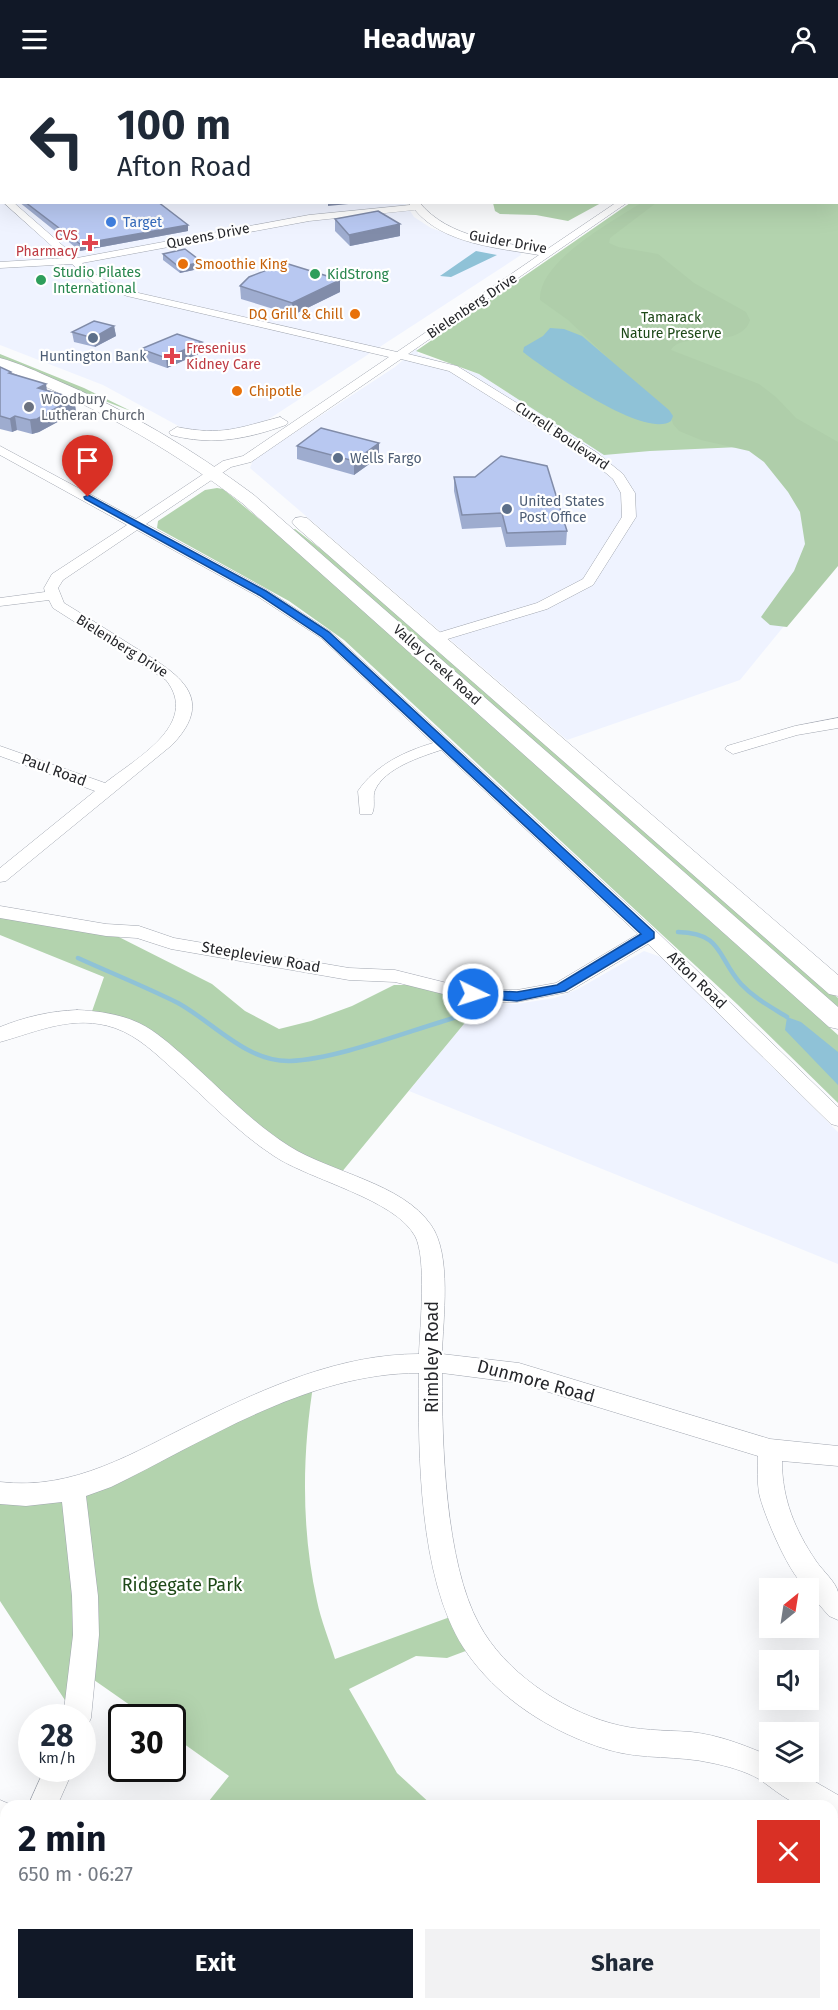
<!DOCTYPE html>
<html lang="en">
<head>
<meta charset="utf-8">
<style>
	body { margin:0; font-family:"Fira Sans",sans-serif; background:#f2f2f3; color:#1f2937; height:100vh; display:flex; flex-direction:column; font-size:22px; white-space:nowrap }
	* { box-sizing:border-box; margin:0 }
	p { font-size:20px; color:#747a83 }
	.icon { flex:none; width:33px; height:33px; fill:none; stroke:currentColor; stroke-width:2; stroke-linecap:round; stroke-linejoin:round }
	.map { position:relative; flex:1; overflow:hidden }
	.details { position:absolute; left:0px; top:1722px; width:838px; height:210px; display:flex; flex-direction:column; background:#fff; border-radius:18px 18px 0 0; box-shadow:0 6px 24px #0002 }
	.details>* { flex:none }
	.top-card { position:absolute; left:0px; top:0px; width:838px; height:126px; box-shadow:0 6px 24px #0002; background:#fff; color:#1f2937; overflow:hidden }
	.needle { width:39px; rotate:30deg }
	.buttons { position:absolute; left:759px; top:1500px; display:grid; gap:12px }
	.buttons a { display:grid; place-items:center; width:60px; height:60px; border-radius:0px; background:#fff; box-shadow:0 6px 24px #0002; font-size:30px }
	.speed { position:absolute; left:18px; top:1626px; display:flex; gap:12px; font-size:30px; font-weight:700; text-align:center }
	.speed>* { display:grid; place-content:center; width:78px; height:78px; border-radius:50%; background:#fff; box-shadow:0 6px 24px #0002; line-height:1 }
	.speed small { font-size:15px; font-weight:400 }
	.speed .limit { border:3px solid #111; border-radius:9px; background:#fff; color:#111 }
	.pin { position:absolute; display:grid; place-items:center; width:51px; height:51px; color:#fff; margin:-62px -26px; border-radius:50% 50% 50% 0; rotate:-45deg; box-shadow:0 0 6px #0007 }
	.pin .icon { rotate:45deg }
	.me { position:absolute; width:66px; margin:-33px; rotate:94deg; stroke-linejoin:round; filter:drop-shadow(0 0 4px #0008) }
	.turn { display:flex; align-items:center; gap:21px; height:126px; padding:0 18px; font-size:27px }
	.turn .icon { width:78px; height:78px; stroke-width:2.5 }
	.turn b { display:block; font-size:42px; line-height:51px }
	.round { display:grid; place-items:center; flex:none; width:63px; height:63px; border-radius:0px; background:#f2f2f3 }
	.summary { display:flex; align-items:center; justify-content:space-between; height:102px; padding:0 18px }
	h1 { font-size:36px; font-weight:700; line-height:45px; color:#111827 }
	.button { display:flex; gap:12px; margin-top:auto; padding:12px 18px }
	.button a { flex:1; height:69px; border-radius:0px; background:#111827; color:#fff; font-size:24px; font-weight:700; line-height:69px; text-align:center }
	.button a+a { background:#f2f2f3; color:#1f2937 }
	header { display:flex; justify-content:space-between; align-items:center; height:78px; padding:0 18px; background:#111827; color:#fff; font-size:27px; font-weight:700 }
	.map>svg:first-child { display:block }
	.built { fill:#eff3ff }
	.green { fill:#b3d3ae }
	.forest { fill:#afceaa }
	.water { fill:#8fc2d7 }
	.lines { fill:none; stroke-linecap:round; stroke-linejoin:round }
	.stream { stroke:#8fc2d7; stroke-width:4.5 }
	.minor-casing { stroke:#a1a6b0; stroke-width:1 }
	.major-casing { stroke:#a1a6b0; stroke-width:1 }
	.minor { fill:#fff; fill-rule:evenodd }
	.major { fill:#fff; fill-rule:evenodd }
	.wall { fill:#9eaccf }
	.shaded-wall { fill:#818ca9 }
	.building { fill:#b8c8f1; stroke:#818ca9; stroke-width:1.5 }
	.route { fill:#1a73e8; stroke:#114b97; stroke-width:1.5 }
	.shop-dot { fill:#3f7fe0; stroke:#fff; stroke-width:2 }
	.health-dot { fill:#e0444e; stroke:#fff; stroke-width:2 }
	.food-dot { fill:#e8710a; stroke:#fff; stroke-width:2 }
	.leisure-dot { fill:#2e9e5b; stroke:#fff; stroke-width:2 }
	.service-dot { fill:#5c6f8a; stroke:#fff; stroke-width:2 }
	.worship-dot { fill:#6b7280; stroke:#fff; stroke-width:2 }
	.labels { text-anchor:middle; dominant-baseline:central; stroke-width:4.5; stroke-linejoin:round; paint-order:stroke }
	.far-shop-label { font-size:14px; fill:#366cbe; stroke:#fff; text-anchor:start }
	.far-health-label { font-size:14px; fill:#be3a42; stroke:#fff; text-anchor:end }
	.far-street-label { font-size:14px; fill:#25262a; stroke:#fff }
	.far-food-label { font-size:14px; fill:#c56008; stroke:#fff; text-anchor:start }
	.far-leisure-label { font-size:14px; fill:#27864d; stroke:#fff; text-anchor:start }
	.far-park-label { font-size:14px; fill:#1e4918; stroke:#fff }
	.far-service-label { font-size:14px; fill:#4e5e75; stroke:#fff; text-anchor:start }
	.far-worship-label { font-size:14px; fill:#5b616d; stroke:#fff; text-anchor:start }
	.street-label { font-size:15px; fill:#25262a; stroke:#fff }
	.near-street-label { font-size:18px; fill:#25262a; stroke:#fff }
	.near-park-label { font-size:18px; fill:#1e4918; stroke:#fff }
</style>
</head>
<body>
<header><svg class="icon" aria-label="menu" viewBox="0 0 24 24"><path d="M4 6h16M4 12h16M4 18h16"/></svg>Headway<svg class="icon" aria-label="person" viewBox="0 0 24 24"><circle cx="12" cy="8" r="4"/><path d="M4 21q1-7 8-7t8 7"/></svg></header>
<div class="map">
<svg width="838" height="1932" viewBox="0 0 838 1932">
	<rect width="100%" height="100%" fill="#fafbfd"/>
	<path class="built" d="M0,0h208l-206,2v122l403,1 9,14 17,11 26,9 63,15 1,3 -266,173 -21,7 -50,-6 -81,-44 -103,-40z
		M417,270l1,6 61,20 120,78 148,-7 91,68v47l-98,120 -173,60 -317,-272 3,-8 142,-93z
		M644,873l17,6 177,175v132l-429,-173 72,-88 -4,-1 39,2 39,-6 23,-9z"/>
	<path class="green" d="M362,0h418l-2,2z
		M838,29v406l-91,-68 -13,1 6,1 -90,4 -46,4 -125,-81 -63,-23 214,-148 207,-1z
		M493,125l1,1 107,-1 -33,18 -32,-6 -36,-1 -5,-3z
		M0,276l84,34 49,24 -133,-52z
		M217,410l6,1 52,43 563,503v68l-101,-99 -393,-364 -55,-39 -132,-73 1,-7 47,-31z
		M295,451l49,38 494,431v12l-546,-480z
		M0,834l103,17 109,55 33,27 34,18 32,-8 41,-15 42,-21h33l60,11 -151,183 -35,-17 -150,-123 -61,-22 14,-40 -104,-42z
		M314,1302c-12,73 -13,149 3,221 4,19 12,39 18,58l126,-46 18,33 -32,12 -31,-2 -67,33 48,84 36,33h-228l24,-30 -56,-40 -1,-18 -25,-1 -63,-44 -8,44 -76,-116v-108l37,2z"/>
	<path class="forest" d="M641,125h15l-46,35 -1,5 9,4 40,7 36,29 52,29 4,8c-9,31 -68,10 -79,30l88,34 17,13 20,21 42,24v124l-51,61 -17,-2 -9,-8 33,-46 11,-27 -5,-32 -12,-20 -24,-30 -15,-11 -48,-11 -22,-9 -6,-7 -4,-14 -43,-35 -58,-55 -28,-20c-2,-39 72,-78 101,-97z
		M109,1926h52l7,6h-67z"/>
	<path class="water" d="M476,173l21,4 -46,22 -11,-1z
		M550,250l14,1 18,7 87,74 4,6 -2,5c-25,19 -125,-51 -148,-69l1,-5 19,-11z
		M787,939l14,5 37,30v33l-53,-55z"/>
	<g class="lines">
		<path class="stream" d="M678,854c45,1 39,25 63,52 13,14 30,23 46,33
			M78,880c33,15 68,29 100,45 35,19 68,59 112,58 48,-2 118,-30 167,-44"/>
		<g class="minor-casing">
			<path id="minor" d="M257,0h8l1,2h-8z
				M781,0h9l-10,2z
				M800,0h9l-10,2z
				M0,76l2,1v6l-2,-1z
				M2,107v6l-2,1v-6z
				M3,124h10l64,56 232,-43 101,-10 -1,-3h10c30,37 83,40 127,48l71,-48h11l-220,152 49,12 139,86 27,22 12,19 1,24 -43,68 -46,24 -106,32h-10l-2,-3 2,-3 106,-32 46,-24 39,-62 -1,-24 -8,-14 -25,-21 -139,-87 -48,-12 -150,103 -20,5 -85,57 121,66 64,42 325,299 182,176v19l-7,-2 -183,-180 -80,48 -51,10h-23l-47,-7 -52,-13 -46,-2 -178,-31 -34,-11 -31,-2 -106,-18v-12l106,18 33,2 35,12 175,30 46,2 52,13 47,7h23l39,-7 82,-49 -197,-184c-21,7 -56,18 -66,40 -3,7 1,16 -3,24h-12l-2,-23c18,-26 45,-39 75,-48l-112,-105 -64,-42 -120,-66 -74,50 -5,8 6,15c23,14 45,28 67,42 42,26 89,50 41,100l-166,136 -6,1v-14l95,-77 -95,-35v-10l105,37c30,-24 96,-59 61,-103l-113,-72 -4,-8 -49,6v-8l45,-6 -1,-4 8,-14 75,-49 -127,-70v-9l136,73 87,-58 20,-5 146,-99 -262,-61 -35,-14 -20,-18 -72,4v-6l65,-4zM415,132c28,34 83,38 124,45l-142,97 -263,-60 -34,-14 -18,-15 227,-42z
				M838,640v10l-41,7 -64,19 -8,-5 2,-3 68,-20z
				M77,932c21,1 43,4 62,13 17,8 32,22 47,35 34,30 65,64 103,88 43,27 113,37 142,79 21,30 12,93 11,129l77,9 251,76 68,7v20l-56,-5c0,38 13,69 34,100 6,9 20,21 22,31 0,8 0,19 0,28l-9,-4 -21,-24v-4c-16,-6 -45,-75 -49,-95 -2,-12 -1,-25 -1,-37l-239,-73 -77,-10c0,70 3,189 37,251 25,47 81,85 131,99 27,8 54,7 81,9 28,3 53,13 79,24v16h28l40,23v22l-6,2v-13c-8,0 -18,1 -27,0 -15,-2 -34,-19 -46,-27 -14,-8 -32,-13 -47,-16 -34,-8 -69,-3 -103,-13 -57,-17 -113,-52 -146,-103 -44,-70 -45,-193 -44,-274 -111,0 -212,67 -308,114l-25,9 12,100 1,39 -8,83 -4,9 -5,2v-11h-19l10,-83 -1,-39 -10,-94 -36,4 -26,-2v-22c74,9 134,-30 198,-61 69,-34 143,-67 221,-67 1,-27 8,-96 -4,-118 -20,-37 -105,-56 -141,-80 -37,-24 -67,-57 -100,-86 -18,-16 -36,-34 -59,-42 -41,-14 -76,3 -115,14v-15c25,-10 50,-16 77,-17z
				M45,1690h29l-17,38h-29z
				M0,1722l14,6h-8v25l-6,-2z
				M6,1769v35l-6,3v-35z"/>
		</g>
		<g class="major-casing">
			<path id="major" d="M0,280c19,5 38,14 56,22 71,30 136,69 198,115l584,512v22l-9,-2 -587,-524c-75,-57 -154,-101 -242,-135z
				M280,339l8,5 -2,3c-39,14 -74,21 -115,10l-2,-3 8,-5c45,9 61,1 103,-10z
				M301,439l6,1 531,457v21l-9,-2 -534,-468 -3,-4 3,-4z"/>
		</g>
		<use href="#minor" class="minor"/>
		<use href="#major" class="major"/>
	</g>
	<path class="wall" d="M19,124h139l30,29 -108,20z
		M335,141l65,5v12l-50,10 -15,-15z
		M163,176l40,14 -23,5 -17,-13z
		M340,202v12l-47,23 -52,-16 -1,-13z
		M114,248l2,10 -21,11 -21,-5 -2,-10z
		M202,264l1,10 -36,16 -25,-9 -1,-10z
		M0,289l11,5 1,2 35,17 27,7 2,14 -37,20 -7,2 -15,-4 -5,2 -12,-3z
		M297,368l82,11 -25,18 -57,-16z
		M454,399l113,54 -1,14 -60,2 -5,-20 -39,2 -8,-38z"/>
	<path class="shaded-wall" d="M328,124h41l-41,4z
		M400,146v12l-50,10 -1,-11z
		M188,147v6l-108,20v-7z
		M202,184l1,6 -23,5 -1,-6z
		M340,202v12l-47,23 -1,-12z
		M114,248l2,10 -21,11 -2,-9z
		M202,264l1,10 -36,16 -1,-10z
		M46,306l2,13 -10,-9z
		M74,320l2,14 -37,20 -7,2 -2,-14z
		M15,338l2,14 -5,2 -2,-13z
		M379,365v14l-25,18v-14z"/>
	<path class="building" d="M0,27h2v15l-2,1z
		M25,124h133l30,23 -108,19z
		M378,133l22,13 -51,11 -14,-16z
		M185,171l17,13 -23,5 -16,-13z
		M285,185l55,17 -48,23 -52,-17 9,-9z
		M94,243l20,5 -21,12 -21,-6z
		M177,256l25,8 -36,16 -25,-9z
		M0,289l11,5 -2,1 37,11 -8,4 36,10 -37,21 -7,1 -15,-4 -5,3 -10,-3z
		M321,350l58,15 -25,18 -57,-15z
		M501,378l46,10 20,65 -60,2 -5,-20 -40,2 -8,-38h21z"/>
	<path class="route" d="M88,417l178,96 63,41 325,300v6l-89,53 -48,10 -49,-4v-6l5,-1 44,2 40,-7 84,-51 -319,-297 -63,-42 -174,-96 -1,-2z"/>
	<circle class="shop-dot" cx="111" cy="144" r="6"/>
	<g class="health-dot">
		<path d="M87 156h6v6h6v6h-6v6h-6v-6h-6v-6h6z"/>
		<path d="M169 269h6v6h6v6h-6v6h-6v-6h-6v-6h6z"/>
	</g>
	<g class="food-dot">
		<circle cx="183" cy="186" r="6"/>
		<circle cx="355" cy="236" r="6"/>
		<circle cx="237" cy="313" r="6"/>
	</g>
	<g class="leisure-dot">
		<circle cx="315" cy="196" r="6"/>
		<circle cx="41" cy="202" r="6"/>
	</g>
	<g class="service-dot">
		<circle cx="93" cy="260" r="6"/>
		<circle cx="338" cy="380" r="6"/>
		<circle cx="507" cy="431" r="6"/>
	</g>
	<circle class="worship-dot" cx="29" cy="329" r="6"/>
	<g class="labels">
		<g class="far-shop-label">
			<text x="123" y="144">Target</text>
		</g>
		<g class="far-health-label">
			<text x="78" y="157">CVS<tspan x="78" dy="16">Pharmacy</tspan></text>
			<text x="186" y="270" text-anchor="start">Fresenius<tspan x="186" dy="16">Kidney Care</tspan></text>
		</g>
		<g class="far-street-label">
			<text transform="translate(208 158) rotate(-11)">Queens Drive</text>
			<text transform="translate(508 164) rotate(10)">Guider Drive</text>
			<text transform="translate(472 228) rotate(-34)">Bielenberg Drive</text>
			<text transform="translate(562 358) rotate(34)">Currell Boulevard</text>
			<text transform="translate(122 568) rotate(32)">Bielenberg Drive</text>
			<text transform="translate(437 587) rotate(42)">Valley Creek Road</text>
		</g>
		<g class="far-food-label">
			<text x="195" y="186">Smoothie King</text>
			<text x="343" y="236" text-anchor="end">DQ Grill &amp; Chill</text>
			<text x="249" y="313">Chipotle</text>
		</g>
		<g class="far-leisure-label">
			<text x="53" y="194">Studio Pilates<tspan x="53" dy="16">International</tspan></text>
			<text x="327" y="196">KidStrong</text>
		</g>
		<g class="far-park-label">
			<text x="671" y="239">Tamarack<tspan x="671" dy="16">Nature Preserve</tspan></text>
		</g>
		<g class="far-service-label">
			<text x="93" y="278" text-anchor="middle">Huntington Bank</text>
			<text x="350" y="380">Wells Fargo</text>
			<text x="519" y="423">United States<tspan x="519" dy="16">Post Office</tspan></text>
		</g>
		<g class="far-worship-label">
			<text x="41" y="321">Woodbury<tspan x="41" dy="16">Lutheran Church</tspan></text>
		</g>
		<g class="street-label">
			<text transform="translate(54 692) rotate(20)">Paul Road</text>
			<text transform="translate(261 879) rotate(10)">Steepleview Road</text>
			<text transform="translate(697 902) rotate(44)">Afton Road</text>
		</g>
		<g class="near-street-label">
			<text transform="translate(432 1279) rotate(-90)">Rimbley Road</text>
			<text transform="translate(536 1303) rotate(15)">Dunmore Road</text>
		</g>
		<g class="near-park-label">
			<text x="182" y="1507">Ridgegate Park</text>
		</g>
	</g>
</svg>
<div class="buttons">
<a><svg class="needle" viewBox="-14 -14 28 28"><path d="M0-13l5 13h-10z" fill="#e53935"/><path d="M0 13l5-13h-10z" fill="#747a83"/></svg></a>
<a><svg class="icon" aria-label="sound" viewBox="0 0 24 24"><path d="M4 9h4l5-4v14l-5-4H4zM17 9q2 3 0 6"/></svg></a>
<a><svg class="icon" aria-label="layers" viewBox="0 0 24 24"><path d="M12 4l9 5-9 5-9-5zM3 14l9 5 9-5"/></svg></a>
</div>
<div class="speed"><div>28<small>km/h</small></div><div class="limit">30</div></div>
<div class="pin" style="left:88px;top:419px;background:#d93025"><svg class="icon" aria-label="arrive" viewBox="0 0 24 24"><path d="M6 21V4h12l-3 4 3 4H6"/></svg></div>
<svg class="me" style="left:473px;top:916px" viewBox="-20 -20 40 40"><circle r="17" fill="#1a73e8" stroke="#fff" stroke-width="3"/><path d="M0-11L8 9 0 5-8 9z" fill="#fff"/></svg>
<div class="top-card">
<div class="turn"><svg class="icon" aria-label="left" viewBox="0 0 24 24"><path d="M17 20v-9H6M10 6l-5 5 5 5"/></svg><div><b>100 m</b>Afton Road</div></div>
</div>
<section class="details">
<div class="summary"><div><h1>2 min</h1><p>650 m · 06:27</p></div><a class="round" style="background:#d93025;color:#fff"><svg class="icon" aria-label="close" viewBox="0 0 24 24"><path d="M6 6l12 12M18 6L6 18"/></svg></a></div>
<div class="button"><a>Exit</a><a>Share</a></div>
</section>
</div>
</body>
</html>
